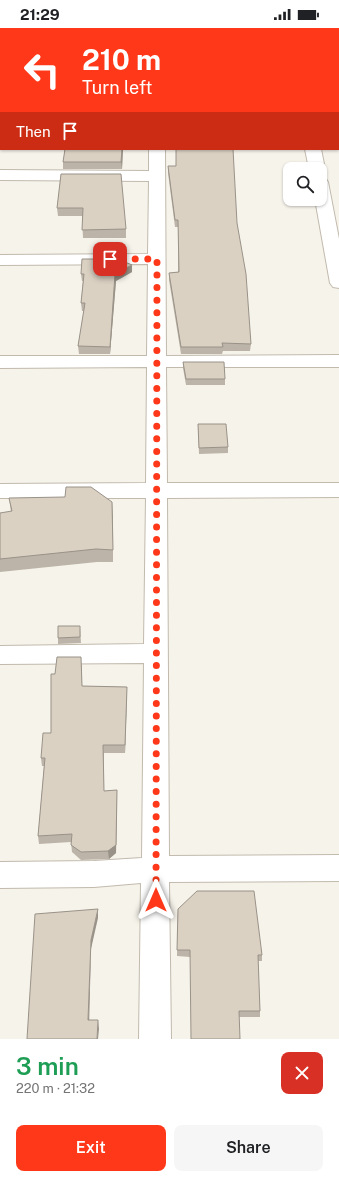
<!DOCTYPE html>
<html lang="en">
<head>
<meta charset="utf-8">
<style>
	body { margin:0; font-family:"Public Sans",sans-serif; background:#f6f6f6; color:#202124; height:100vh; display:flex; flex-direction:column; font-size:15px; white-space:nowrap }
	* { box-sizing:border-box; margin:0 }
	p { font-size:13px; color:#757577 }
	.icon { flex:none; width:22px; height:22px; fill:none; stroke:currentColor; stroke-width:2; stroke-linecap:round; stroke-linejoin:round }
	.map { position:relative; height:1011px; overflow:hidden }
	.drawer { display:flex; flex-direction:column; background:#fff; flex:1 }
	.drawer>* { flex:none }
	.banner { position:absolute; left:0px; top:0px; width:339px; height:122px; box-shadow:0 1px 3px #0004; background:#ff3819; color:#fff; overflow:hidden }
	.controls { position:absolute; left:283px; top:134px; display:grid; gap:8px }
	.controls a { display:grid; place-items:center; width:44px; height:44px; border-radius:8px; background:#fff; box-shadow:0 1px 3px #0004; font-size:20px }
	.pin { position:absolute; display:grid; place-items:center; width:34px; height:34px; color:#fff; margin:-17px; border-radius:8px; box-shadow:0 2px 6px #0006 }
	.me { position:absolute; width:44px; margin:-22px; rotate:0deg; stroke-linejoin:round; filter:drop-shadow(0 0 3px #0008) }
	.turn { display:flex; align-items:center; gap:14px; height:84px; padding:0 16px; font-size:18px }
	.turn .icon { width:52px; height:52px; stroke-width:2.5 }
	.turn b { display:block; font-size:28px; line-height:34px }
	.then { display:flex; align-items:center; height:38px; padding:0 16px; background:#0003; gap:8px; font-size:15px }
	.round { display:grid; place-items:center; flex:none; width:42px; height:42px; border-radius:8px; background:#f6f6f6 }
	.overview { display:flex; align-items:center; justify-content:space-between; height:68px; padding:0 16px }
	h1 { font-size:24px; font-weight:600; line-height:30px; color:#1e9e55 }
	.primary-button { display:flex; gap:8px; margin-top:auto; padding:8px 16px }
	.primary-button a { flex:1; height:46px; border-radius:8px; background:#ff3819; color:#fff; font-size:16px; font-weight:600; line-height:46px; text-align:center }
	.primary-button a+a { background:#f6f6f6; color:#202124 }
	.status { display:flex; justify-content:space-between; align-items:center; height:28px; padding:0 20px; background:#fff; direction:ltr }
	.status svg { height:11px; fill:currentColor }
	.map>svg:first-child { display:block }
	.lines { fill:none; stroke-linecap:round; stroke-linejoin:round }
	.street-casing { stroke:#c2baad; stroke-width:2 }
	.street { fill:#fff; fill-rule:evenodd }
	.wall { fill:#bcb4a8 }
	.shaded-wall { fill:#999288 }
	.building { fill:#dbd1c3; stroke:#999288 }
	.route { stroke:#ff3819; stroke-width:7; stroke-dasharray:0 12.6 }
</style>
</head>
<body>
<div class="status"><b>21:29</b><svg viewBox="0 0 49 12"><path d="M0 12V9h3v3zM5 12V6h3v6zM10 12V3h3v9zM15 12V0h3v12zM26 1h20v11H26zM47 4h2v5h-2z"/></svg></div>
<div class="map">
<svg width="339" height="1011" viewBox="0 0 339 1011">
	<rect width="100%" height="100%" fill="#f6f3eb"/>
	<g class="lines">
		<g class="street-casing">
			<path id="street" d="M338,9h1v8h-1z
				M0,11h1v8h-1z
				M0,71h1v8h-1z
				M338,71h1v8h-1z
				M149,121h16l1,207 173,-1v12h-173l1,116h172v14l-172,1 2,358 170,-1v26l-170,1 2,157h-32l2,-156 -47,4 -94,1v-26l94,-1 48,-3 2,-195 -144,1v-18l144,-2 2,-146h-146v-14l146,-1 1,-116 -147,1v-12h147l1,-92 -148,1v-10l148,-1 1,-73 -149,-1v-10l149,1z
				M305,121h16l4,20 -3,3 -2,1v-4h-11z
				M320,149l6,2 2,3 11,57v49l-6,-1 -3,-4 -15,-84h5z"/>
		</g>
		<use href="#street" class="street"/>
	</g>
	<path class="wall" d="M65,121h58l-1,20h-59v-7z
		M168,138h8l61,57 14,121 -1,7h-27l-1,3h-41l-12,-74v-7l9,-1v-45h-3l-7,-54z
		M61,146l65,55v9h-43l-1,-22h-24l-1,-8z
		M132,244l-16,9 -6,73h-31l-1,-8 6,-35h-2l-1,-8 2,-22h-1l-1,-7z
		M183,334l42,17v6h-39l-3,-17z
		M198,396l30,23v6l-29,1z
		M9,470l104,17v47h-16l-97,10v-59l11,-1z
		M80,598l1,17 -23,1v-6z
		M82,637v21l45,1 -2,66h-21v38l13,-1v8l-1,55 -7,6 -28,1 -9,-8 -1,-10 -32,2 -1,-8 6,-70h-2l-1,-8 10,-25 4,-59z
		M178,881l84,46v6h-4l2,50v6h-21l-49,-60 -13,-1z"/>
	<path class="shaded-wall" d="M122,121h1l-1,20 -1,-7z
		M132,237v7l-16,9 -6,73v-7l5,-73z
		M112,474l1,13v47v-12z
		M127,659v8l-2,58v-8z
		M117,762l-1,63 -7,6 -1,-8z
		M98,881v9l-7,31 -2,80 -1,-9 3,-80z
		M98,992l1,9 -1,10h-1z"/>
	<path class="building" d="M105,0h90v1h-91z
		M65,121h57l-1,13h-58z
		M176,121h57l4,74 9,51 5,70 -29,-1 1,4h-42l-12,-74 10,-1 -1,-52h-3l-7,-54h8z
		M61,146h60l5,55 -44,1 1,-22h-26z
		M82,231h36l14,6 -17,9 -5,73 -32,-1 7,-43h-4l3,-29h-3z
		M183,334h41l1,17h-39z
		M198,396h28l2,23 -29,1z
		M66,459h25l21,15 1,48 -17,-1 -96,10v-46l12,-2 -3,-13 56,-1z
		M58,598h22v11l-22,1z
		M57,629h24l1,29 45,1 -2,58h-22l1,46 13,-1 -1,55 -8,6 -27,1 -10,-7 1,-11 -34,2 7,-78h-4l2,-25h8v-59h4z
		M197,863h57l8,64h-4l2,56h-21l1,28h-49l-1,-89h-13l1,-41z
		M98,881l-7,31 -3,80h10l-1,19h-70l8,-125z"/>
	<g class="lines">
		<path class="route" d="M110,231h47l-1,641"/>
	</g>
</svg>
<div class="controls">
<a><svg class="icon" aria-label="search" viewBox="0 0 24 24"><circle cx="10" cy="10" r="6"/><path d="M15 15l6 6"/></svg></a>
</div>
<div class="pin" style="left:110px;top:231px;background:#d93025"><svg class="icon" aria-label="arrive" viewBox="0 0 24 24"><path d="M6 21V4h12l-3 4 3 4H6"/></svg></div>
<svg class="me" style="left:156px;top:872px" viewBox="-20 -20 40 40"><path d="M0-17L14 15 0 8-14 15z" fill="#ff3819" stroke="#fff" stroke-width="4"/></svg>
<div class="banner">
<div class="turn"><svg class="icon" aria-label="left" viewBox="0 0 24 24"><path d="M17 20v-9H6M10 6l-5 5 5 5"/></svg><div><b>210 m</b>Turn left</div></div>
<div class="then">Then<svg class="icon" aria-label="arrive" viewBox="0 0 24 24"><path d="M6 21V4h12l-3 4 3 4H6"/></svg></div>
</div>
</div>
<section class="drawer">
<div class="overview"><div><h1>3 min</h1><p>220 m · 21:32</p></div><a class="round" style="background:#d93025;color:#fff"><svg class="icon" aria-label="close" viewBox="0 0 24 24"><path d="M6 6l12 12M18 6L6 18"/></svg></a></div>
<div class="primary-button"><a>Exit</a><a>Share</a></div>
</section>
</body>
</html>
